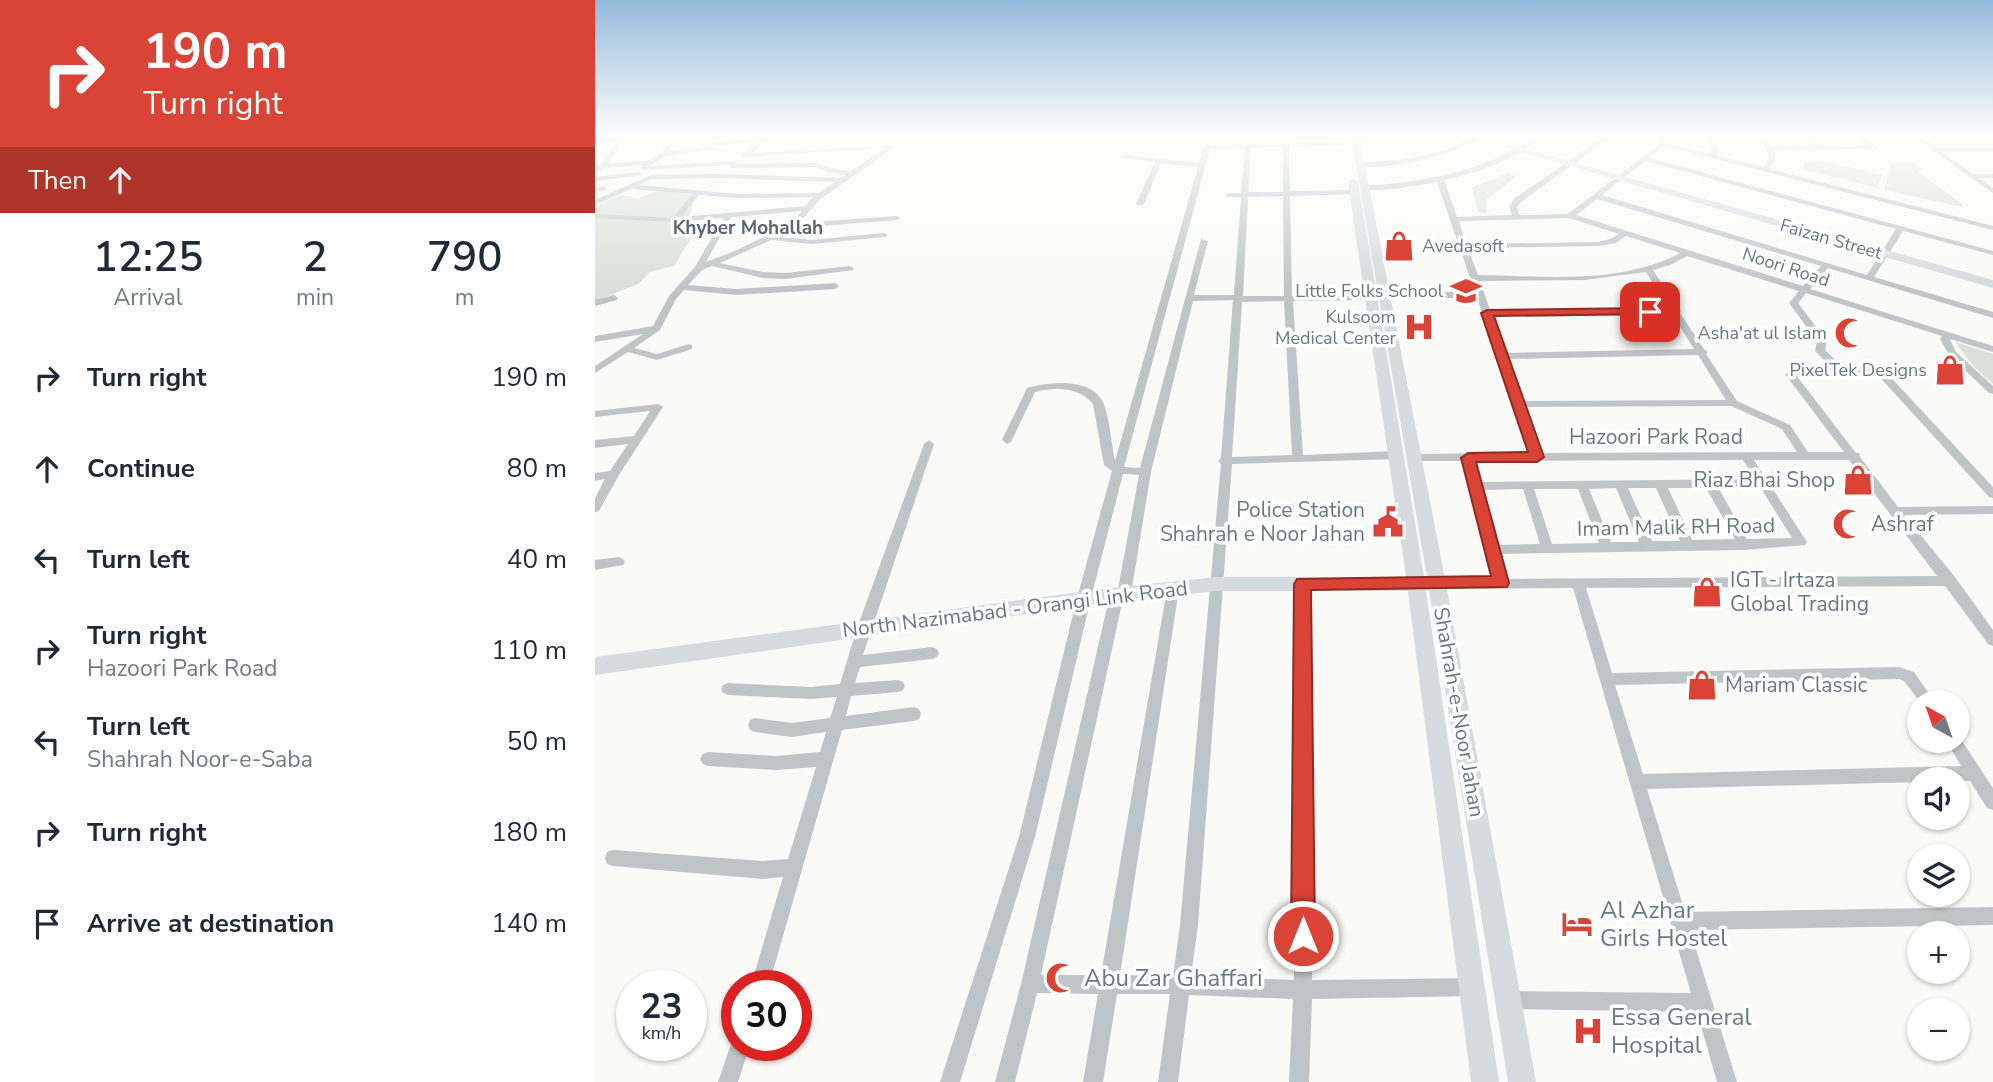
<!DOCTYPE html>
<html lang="en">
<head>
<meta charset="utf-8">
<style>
	body { margin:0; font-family:"Nunito Sans",sans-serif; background:#f6f6f7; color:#1f2937; height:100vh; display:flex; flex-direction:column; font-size:26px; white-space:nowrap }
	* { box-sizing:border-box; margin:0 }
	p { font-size:23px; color:#747a83 }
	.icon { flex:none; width:38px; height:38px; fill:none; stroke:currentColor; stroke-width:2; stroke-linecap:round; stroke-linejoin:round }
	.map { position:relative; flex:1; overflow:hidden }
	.sheet { display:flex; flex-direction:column; background:#fff; width:595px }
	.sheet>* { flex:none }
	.guide { background:#db4336; color:#fff; overflow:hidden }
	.needle { width:46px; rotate:320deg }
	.controls { position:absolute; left:1312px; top:690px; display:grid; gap:14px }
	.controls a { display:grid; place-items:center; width:63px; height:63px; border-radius:50%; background:#fff; box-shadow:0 2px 5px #0004; font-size:35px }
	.speed { position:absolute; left:21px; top:970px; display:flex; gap:14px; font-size:35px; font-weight:700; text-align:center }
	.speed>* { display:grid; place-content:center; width:91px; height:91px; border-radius:50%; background:#fff; box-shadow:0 2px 5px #0004; line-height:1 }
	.speed small { font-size:18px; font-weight:400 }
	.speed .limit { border:10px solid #d22; background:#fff; color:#111 }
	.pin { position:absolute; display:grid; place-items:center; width:60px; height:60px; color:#fff; margin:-30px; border-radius:14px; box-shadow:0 4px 10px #0006 }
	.me { position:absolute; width:77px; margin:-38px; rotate:0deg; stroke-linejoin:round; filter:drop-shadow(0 0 5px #0008) }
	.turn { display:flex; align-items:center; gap:24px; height:147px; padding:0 28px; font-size:32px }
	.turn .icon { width:91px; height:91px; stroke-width:2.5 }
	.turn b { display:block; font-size:49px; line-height:60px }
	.then { display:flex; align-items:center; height:66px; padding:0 28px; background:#0003; gap:14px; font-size:26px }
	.eta { display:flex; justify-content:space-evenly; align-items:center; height:119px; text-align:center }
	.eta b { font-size:42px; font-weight:600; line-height:49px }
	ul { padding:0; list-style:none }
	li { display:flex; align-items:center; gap:21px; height:91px; padding:0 28px }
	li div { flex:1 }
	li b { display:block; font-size:26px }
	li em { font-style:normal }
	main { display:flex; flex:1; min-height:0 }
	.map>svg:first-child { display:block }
	.green { fill:#dbdfd7 }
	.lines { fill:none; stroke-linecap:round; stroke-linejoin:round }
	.street { fill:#bfc5c7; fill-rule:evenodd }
	.secondary { fill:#d6dcde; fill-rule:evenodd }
	.route { fill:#db4336; stroke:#8e2c23; stroke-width:2 }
	.labels { text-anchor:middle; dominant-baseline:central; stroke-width:7; stroke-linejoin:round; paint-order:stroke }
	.far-street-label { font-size:18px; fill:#667a81; stroke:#fff }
	.far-poi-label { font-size:18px; fill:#667a81; stroke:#fff; text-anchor:end }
	.far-neighbourhood-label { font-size:19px; font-weight:bold; fill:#58676d; stroke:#fff }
	.street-label { font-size:21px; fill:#667a81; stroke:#fff }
	.poi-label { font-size:21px; fill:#667a81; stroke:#fff; text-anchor:start }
	.near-poi-label { font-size:24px; fill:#667a81; stroke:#fff; text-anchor:start }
</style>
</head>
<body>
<main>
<section class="sheet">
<div class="guide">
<div class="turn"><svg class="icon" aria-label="right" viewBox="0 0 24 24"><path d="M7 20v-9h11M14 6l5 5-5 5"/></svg><div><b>190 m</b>Turn right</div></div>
<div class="then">Then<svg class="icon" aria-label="ahead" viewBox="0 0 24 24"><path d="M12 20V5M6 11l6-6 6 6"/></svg></div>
</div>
<div class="eta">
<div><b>12:25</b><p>Arrival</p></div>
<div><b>2</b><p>min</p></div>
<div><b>790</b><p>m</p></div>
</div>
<ul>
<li><svg class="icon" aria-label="right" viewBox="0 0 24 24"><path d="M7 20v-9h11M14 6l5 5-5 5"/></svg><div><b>Turn right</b></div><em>190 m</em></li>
<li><svg class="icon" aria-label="ahead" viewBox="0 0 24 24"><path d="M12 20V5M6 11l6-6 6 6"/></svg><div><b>Continue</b></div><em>80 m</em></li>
<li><svg class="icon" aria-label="left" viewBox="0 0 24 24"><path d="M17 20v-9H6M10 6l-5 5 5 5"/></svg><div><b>Turn left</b></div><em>40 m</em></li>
<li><svg class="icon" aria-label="right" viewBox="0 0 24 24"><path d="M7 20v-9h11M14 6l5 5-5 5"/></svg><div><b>Turn right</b><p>Hazoori Park Road</p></div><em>110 m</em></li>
<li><svg class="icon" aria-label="left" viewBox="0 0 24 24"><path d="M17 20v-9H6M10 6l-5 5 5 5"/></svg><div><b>Turn left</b><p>Shahrah Noor-e-Saba</p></div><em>50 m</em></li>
<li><svg class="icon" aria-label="right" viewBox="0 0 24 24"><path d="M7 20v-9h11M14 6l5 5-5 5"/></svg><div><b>Turn right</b></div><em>180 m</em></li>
<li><svg class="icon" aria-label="arrive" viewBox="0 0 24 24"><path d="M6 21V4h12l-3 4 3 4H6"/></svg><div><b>Arrive at destination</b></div><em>140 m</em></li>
</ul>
</section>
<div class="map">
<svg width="1398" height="1082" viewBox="0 0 1398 1082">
	<rect width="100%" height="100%" fill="#fafaf8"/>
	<path class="green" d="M1223,160l64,15 -5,13 -74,-19 2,-7z
		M1297,163h22l11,7 -8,1 45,33v3l-78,-17z
		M913,173l9,3 -31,24 1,13 -9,-1 -6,-25z
		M65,190l34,5 -5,26 6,10 -21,35 -24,6 -12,12 -43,17v-94l24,-12 20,3z
		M1360,342l38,12v30l-19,-17z"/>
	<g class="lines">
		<path class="street" d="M27,135h36l-33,5 -18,24 42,-4 12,-7 11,-13 3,2 -7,9 45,-4 3,2 -51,7 -15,10 84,-5 3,3 79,-1 16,6 19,2 34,-23 -141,9 -3,-2 1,-1 14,-12 -47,4 -3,-2 66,-9 -20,18 143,-8v2l-76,53 -20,23 98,-7 4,2 -4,2 -103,8 -16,9 34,3 72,-7 4,2 -4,2 -72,7 -41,-4 -51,23 43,9 23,1 64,-7 4,2 -1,2 -67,9 -23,-1 -51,-12 -10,4 -14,15 48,4 99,-6 4,3 -4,3 -99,6 -52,-5 -8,9 -16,31 -26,18 23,6 32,-10 3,1v4l-35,11 -29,-8 -33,21v-7l48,-32 -48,8v-6l58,-10 16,-30 26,-29 28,-49 -48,4 -80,-4v-4l78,4 19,-24 -61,-5 -36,16v-5l56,-25 70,-1 120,4 5,-3 -17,-3 -14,-5 -84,1 -3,-3 -85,5 -3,-2 3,-3 -39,3 -4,3 -5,-2v-4h5l18,-24 -23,2v-4zM126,178l114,4 -16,11 -82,1 -98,-9 13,-6zM104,195l38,3 76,-1 -7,9 -125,11zM207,211l-12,13 -53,26 -31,12 25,-45z
			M881,135h8c-22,17 -102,40 -127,29l3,-2c39,0 83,-6 116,-27z
			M942,135h7c-28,25 -64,37 -100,45l13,37 55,-2 -3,-8 6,-9 91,-63h8l-93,67 -4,5 2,8 49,-1 92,-70 -5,-9h6l5,8 45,11 2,-5 -9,-14h6l9,14 -2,7 46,11 6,-7 -2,-11 -13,-14h7l11,11h43l-13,-11h7l14,11h45l-13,-11h7l15,12v2l-103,1 1,10 -6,9 224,57v4l-328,-84 -16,12 344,93v4l-90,-24 -29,46 119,35v6l-165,-50 -18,21 183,57v6l-43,-13 6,13 37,34v8l-4,-1 -40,-38 -9,-16 2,-3 -136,-43 -8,10 29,38 -2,9 18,17 39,1 111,119v11l-4,-1 -113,-124 -80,2 60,78h3l1,4 38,50 95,-1v8l-89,1 51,62 38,53v16l-5,-2 -43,-58 -359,2 26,85 287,-6 15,5 21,30h-15l-16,-21 -5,-2 -284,6 28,89 318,-8 -15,-26h12v-5l35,53v22l-6,-2 -17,-27h-12v-2h-38v3l-273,7 38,123 308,-5v18l-303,5 47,152h-20l-20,-70 -187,-3 -7,-2 -2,-7 2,-7 7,-2 181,2 -118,-405 -136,1 -5,-1 -1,-4 1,-4 5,-1h56l-30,-118h-48l-6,-4 2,-3 119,-1 -53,-155h-92l-4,-3 4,-3h90l-38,-110c-18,3 -60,12 -77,6l4,-2c62,-4 121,-14 173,-51zM1050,161l251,68 -29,46 -265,-80zM1002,199l224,67 -18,20 -227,-71zM974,218l50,16 -9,5 -11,3 -133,2 -7,-23zM1031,236l54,17c-60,32 -136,23 -202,22l-10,-27 131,-2 17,-3zM1092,256l112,35 -10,12 28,38 -2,10 17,17h-38l-9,6 59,78h-36l-18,-27 -53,-24 -31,-47 2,-2 -4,-3 -24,-36 1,-2 -4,-3 -24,-38 17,-5zM1051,272l22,36 -178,2 -10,-29 105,-1zM1077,314l22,35 -189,4 -13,-37zM1103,355l28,45 -204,1 -14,-42zM1136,406l51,23 15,23 -256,1 -16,-46zM1148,460l12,19 -275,3 -6,-21zM1159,460h95l88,116 -431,3 -6,-25 244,-4 61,-5 2,-3 -2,-3zM1123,487h42l32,51 -45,1zM1021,488l23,54h-28l-22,-53zM1033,488h28l24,53h-28zM1073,488h38l29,51 -43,1zM928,489l17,55 -43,1 -15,-55zM939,489h44l21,54 -47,1z
			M1316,135h8l18,13h56v4h-51l31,22h20v4h-14l14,10v5z
			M754,142l1,1 -3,2 -58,2 1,44 64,-1 4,2 -4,2 -64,2 2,100 78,-2 4,3 -4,3 -77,1 10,154 94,-4 5,4 -5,4 -165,5 -34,461 -7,51 103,4 2,-396 1,-4h10l1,4 4,396 161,-2 7,2 2,7 -2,7 -7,2 -161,3 -3,83h-20l4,-83 -104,-4 -11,87h-20l12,-88h-53l-14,88h-20l15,-88 -61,-1 -22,89h-20l26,-98 89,-390 2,-4 6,-1 21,-114 -16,-1 -32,124 -56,239 -75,245h-20l79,-245 58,-239 35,-127 -8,-6 -11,-61c-14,-17 -38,-17 -58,-12l-24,50 -4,2 -5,-4 25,-52c22,-6 63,-11 76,14 6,13 9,44 12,59l83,-294 -37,-4 -17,41 -4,2 -4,-2 19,-42 -36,-5 3,-2 77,8 5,-16 3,-2zM688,147v45h-35l3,-44zM650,148l-4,45h-12l-4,2 4,2h12l-7,98h-40l14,-54 -7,-2 -61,229 -16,-1 86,-318zM688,196l1,100h-41l5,-99zM638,300l-12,158 -3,3 3,3 -41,461 -7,51 -53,-1 59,-386 -1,-4h-10l-1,4 -66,386h-60l82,-376 6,-1 2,-4 20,-122 42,-171zM689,301l8,154 -60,2 10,-155z
			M44,172l3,2 -1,1 -46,6v-4z
			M10,186v4l-10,1v-4z
			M19,295l4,3 -1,2 -22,6v-6z
			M63,404l5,3 -44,68 -20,36 -4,1v-14l10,-19 -10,2v-8l15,-2 18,-27 -33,4v-8l39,-4 16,-25 -55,6v-6z
			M334,440l5,4 -71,211 69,-8 5,2 2,4 -2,4 -5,2 -72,8 -5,16 43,-3 5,2 2,4 -2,4 -5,2 -47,4 -5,20 68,-9 5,2 2,5 -2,5 -5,2 -72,9 -73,255h-18l32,-108 -20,2 -150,-13 -6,-2 -2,-6 2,-6 6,-2 150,11 25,-2 28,-92 -40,3 -68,-4 -5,-2 -3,-5 3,-5 5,-2 68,4 44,-4 6,-20 -34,5 -37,-5 -5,-2 -2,-5 2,-5 5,-2 37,5 38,-5 7,-21 -26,2 -83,-4 -5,-2 -2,-4 2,-4 5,-2 83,4 29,-3 17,-56 67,-184z
			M24,557l4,2 2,3 -2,3 -28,5v-10z
			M142,1037v8h13l-12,37h-20l15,-44z"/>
		<path class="secondary" d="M756,135h9v4l43,-4 -42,10 85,439 90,498h-28l-79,-492 -3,1 73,491h-28l-63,-491h-190l-101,10 -522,74v-18l522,-70 101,-10h188l-58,-395 5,-3 5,3 66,395h3z
			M867,135h15l516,145v8z"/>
	</g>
	<linearGradient id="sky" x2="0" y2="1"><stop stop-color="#95bbdb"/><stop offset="0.47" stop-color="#fdfdfc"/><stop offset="1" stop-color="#fdfdfc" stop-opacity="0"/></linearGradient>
	<rect width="1398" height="287" fill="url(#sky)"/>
	<path class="route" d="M1055,308l6,4 -2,2 -160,2 50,141 -7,5h-61l33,121 -2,4 -196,3 4,346 -4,8 -8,3 -8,-3 -4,-8 3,-352 3,-5 194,-3 -30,-118 7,-5 60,-1 -47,-139 6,-3z"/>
	<defs>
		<g id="shop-bare" transform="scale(2.415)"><path d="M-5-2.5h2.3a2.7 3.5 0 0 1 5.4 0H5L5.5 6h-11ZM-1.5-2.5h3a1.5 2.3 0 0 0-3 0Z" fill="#db4336" stroke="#fff" stroke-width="2.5" paint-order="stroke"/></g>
		<g id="school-bare" transform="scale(2.415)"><path d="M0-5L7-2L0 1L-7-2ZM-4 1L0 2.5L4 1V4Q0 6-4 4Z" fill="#db4336" stroke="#fff" stroke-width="2.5" paint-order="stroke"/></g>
		<g id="hospital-bare" transform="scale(2.415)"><path d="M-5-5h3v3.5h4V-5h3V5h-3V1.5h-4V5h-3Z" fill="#db4336" stroke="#fff" stroke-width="2.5" paint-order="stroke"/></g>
		<g id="mosque-bare" transform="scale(2.415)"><path d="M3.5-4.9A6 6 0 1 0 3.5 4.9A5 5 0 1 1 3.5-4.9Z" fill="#db4336" stroke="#fff" stroke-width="2.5" paint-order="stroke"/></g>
		<g id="civic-bare" transform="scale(2.415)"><path d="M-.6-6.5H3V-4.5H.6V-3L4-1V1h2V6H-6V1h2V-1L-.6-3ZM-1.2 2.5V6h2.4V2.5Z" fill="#db4336" stroke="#fff" stroke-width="2.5" paint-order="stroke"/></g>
		<g id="hotel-bare" transform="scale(2.415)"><path d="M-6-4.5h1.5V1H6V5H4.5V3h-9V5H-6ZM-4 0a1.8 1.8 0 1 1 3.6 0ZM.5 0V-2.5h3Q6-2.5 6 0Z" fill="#db4336" stroke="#fff" stroke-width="2.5" paint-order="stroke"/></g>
	</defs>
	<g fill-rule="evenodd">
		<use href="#shop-bare" x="804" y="246"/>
		<use href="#school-bare" x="871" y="291"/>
		<use href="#hospital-bare" x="824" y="327"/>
		<use href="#mosque-bare" x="1255" y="333"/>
		<use href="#shop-bare" x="1355" y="370"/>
		<use href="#shop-bare" x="1263" y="480"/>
		<use href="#civic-bare" x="793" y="522"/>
		<use href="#mosque-bare" x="1253" y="524"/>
		<use href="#shop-bare" x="1112" y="592"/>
		<use href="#shop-bare" x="1107" y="685"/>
		<use href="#hotel-bare" x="982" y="924"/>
		<use href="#mosque-bare" x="466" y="978"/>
		<use href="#hospital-bare" x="993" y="1031"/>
	</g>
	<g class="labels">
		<g class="far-street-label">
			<text transform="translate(1236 239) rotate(16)">Faizan Street</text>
			<text transform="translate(1191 267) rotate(18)">Noori Road</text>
		</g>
		<g class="far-poi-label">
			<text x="827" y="246" text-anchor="start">Avedasoft</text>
			<text x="848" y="291">Little Folks School</text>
			<text x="801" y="317">Kulsoom<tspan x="801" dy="21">Medical Center</tspan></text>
			<text x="1232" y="333">Asha'at ul Islam</text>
			<text x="1332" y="370">PixelTek Designs</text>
		</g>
		<g class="far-neighbourhood-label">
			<text x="153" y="228">Khyber Mohallah</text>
		</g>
		<g class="street-label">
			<text x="1061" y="437">Hazoori Park Road</text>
			<text transform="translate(1081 527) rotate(-1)">Imam Malik RH Road</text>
			<text transform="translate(420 609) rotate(-7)">North Nazimabad - Orangi Link Road</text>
			<text transform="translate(864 712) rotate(80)">Shahrah-e-Noor Jahan</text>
		</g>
		<g class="poi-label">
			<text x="1240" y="480" text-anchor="end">Riaz Bhai Shop</text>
			<text x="770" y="510" text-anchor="end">Police Station<tspan x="770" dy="24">Shahrah e Noor Jahan</tspan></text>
			<text x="1276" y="524">Ashraf</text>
			<text x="1135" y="580">IGT - Irtaza<tspan x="1135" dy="24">Global Trading</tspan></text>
			<text x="1130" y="685">Mariam Classic</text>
		</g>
		<g class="near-poi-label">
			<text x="1005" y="910">Al Azhar<tspan x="1005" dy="28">Girls Hostel</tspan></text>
			<text x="489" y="978">Abu Zar Ghaffari</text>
			<text x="1016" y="1017">Essa General<tspan x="1016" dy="28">Hospital</tspan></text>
		</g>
	</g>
</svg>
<div class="controls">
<a><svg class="needle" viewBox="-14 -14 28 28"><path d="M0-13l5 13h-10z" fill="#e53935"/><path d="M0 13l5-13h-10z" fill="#747a83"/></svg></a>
<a><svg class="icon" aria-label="sound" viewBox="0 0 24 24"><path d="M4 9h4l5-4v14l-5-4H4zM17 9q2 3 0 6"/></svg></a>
<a><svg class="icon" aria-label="layers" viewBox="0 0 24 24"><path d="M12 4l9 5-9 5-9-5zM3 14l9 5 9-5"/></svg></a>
<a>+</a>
<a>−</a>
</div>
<div class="speed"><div>23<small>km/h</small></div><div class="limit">30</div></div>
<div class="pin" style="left:1055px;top:312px;background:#d93025"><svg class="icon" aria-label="arrive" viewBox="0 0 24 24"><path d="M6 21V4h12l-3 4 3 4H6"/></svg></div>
<svg class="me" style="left:708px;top:936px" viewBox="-20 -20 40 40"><circle r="17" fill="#db4336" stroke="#fff" stroke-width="3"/><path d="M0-11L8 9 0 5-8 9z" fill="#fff"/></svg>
</div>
</main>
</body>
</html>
